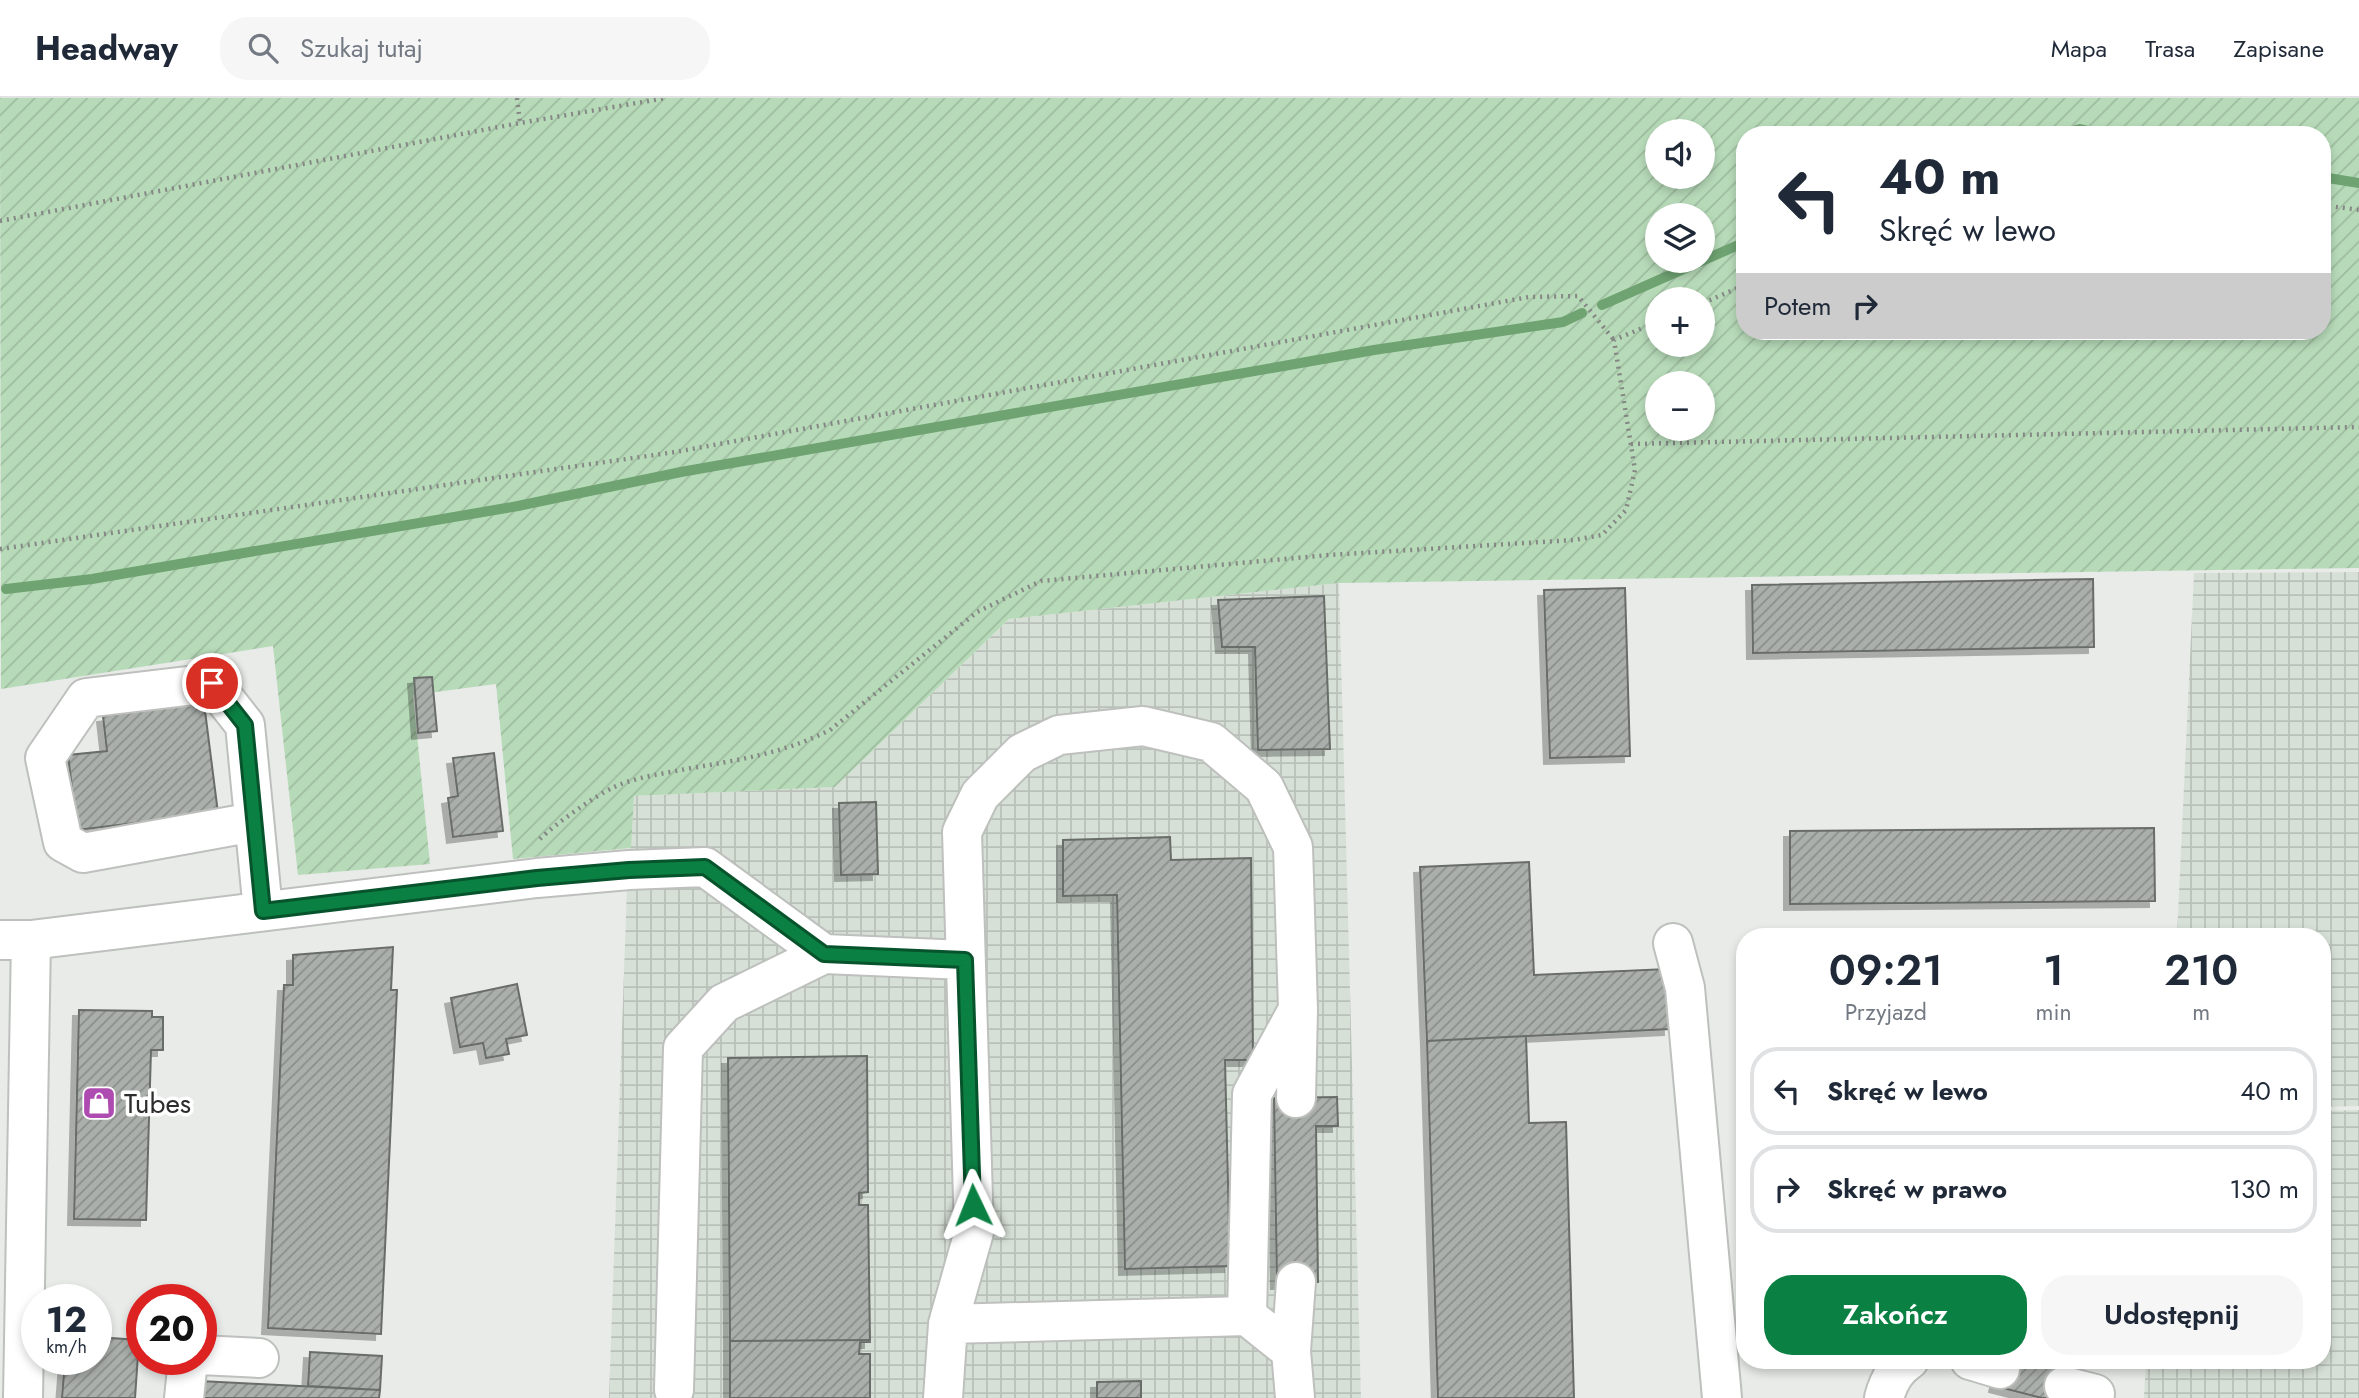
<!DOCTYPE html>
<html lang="pl">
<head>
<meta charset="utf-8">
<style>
	body { margin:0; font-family:Jost,sans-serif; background:#f6f6f7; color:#1f2937; height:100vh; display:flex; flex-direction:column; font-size:26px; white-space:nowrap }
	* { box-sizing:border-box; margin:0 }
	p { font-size:23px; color:#747a83 }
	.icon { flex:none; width:38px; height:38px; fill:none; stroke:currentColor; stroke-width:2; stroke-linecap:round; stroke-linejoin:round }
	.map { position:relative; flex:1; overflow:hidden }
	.details { position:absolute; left:1736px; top:830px; width:595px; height:441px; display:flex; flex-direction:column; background:#fff; border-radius:28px; box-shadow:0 4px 10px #0003 }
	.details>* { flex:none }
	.guide { position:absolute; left:1736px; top:28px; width:595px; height:214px; border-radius:28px; box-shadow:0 4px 10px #0003; background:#fff; color:#1f2937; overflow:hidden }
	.tools { position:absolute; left:1645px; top:21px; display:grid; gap:14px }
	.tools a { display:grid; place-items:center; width:70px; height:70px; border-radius:50%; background:#fff; box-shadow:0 4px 10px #0003; font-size:35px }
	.speed { position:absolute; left:21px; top:1186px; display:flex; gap:14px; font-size:35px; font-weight:700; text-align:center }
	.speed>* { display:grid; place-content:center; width:91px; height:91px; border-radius:50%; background:#fff; box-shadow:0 4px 10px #0003; line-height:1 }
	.speed small { font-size:18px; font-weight:400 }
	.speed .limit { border:10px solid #d22; background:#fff; color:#111 }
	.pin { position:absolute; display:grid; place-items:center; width:60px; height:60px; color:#fff; margin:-30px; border:4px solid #fff; border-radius:50%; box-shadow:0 2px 7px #0007 }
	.me { position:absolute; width:77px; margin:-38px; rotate:358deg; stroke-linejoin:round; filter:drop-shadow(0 0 5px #0008) }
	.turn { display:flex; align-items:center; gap:24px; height:147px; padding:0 28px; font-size:32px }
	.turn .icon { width:91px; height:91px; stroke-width:2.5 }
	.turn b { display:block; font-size:49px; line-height:60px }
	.then { display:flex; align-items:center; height:66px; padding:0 28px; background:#0003; gap:14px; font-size:26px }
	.eta { display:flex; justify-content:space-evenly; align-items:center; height:119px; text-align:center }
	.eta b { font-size:42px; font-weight:600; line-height:49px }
	.action { display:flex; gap:14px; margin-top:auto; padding:14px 28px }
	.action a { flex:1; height:80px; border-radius:28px; background:#0b8043; color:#fff; font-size:28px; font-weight:600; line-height:80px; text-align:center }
	.action a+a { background:#f6f6f7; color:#1f2937 }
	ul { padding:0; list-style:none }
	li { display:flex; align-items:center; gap:21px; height:88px; margin:0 14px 10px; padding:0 14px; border:4px solid #e0e1e3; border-radius:28px }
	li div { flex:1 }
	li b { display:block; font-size:26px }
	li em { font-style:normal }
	header { display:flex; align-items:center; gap:42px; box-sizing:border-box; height:98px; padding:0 35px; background:#fff; border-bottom:2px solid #e0e1e3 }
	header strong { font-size:33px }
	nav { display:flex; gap:38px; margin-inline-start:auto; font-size:24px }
	.search { width:490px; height:63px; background:#f6f6f7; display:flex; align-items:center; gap:18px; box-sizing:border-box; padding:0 24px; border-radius:28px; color:#747a83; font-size:26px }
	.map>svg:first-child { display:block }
	.industrial { fill:url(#industrial-grid) }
	.garden { fill:url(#garden-furrows); fill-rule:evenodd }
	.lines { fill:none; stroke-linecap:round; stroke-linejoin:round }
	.stream { stroke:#6fa372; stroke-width:10 }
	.building { fill:url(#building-hatch); stroke:#696d69; stroke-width:2; filter:url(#shadow) }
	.minor-casing { stroke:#bdc0bd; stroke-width:42 }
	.path { stroke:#858785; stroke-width:4.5; stroke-dasharray:2 5; stroke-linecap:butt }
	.minor { stroke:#fff; stroke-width:38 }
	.route-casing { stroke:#07532c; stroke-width:18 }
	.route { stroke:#0b8043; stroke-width:12 }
	.labels { text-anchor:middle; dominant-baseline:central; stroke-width:7; stroke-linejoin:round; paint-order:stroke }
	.poi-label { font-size:28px; fill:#2c2d2c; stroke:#fff; text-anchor:start }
</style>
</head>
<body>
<header>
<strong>Headway</strong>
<div class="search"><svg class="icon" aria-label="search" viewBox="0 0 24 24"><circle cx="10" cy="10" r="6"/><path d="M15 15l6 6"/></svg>Szukaj tutaj</div>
<nav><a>Mapa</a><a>Trasa</a><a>Zapisane</a></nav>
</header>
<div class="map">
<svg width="2359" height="1300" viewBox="0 0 2359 1300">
	<defs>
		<pattern id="industrial-grid" width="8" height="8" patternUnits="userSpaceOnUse" patternTransform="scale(1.75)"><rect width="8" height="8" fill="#d7e0d7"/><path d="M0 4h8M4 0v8" fill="none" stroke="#b9c0b9"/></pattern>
		<pattern id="garden-furrows" width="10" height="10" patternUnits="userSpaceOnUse" patternTransform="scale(1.75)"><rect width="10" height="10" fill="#b7dbb9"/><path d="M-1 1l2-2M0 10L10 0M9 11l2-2" fill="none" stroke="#9ebc9f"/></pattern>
		<pattern id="building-hatch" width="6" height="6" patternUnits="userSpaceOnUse" patternTransform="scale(1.75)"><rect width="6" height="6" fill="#abafab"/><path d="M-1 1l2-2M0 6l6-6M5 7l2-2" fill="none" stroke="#8b8f8b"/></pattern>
		<filter id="shadow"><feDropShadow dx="-6" dy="6" stdDeviation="0" flood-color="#0004"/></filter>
	</defs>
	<rect width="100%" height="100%" fill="#e8ebe8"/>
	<path class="industrial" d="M2359,474v534l-37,1v-171h-145l17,-363z
		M1339,485l22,815h-752l18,-511 7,-91 201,-9 174,-168z
		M2359,1012v288h-215l2,-38h176v-249z"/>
	<path class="garden" d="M0,0h2359v470l-1020,15 -330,36 -174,168 -201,9 -3,52 -118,11 -17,-175 -83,11 17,169 -132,11 -25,-229 -272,43zM1657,33h46v46h-46zM1745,37h577v196h-577zM1657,117h46v46h-46zM1657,201h46v46h-46zM1657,285h46v46h-46z"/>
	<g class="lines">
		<path class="stream" d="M2058,37l22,-6 25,6
			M2322,79l37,6
			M1602,207l143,-63
			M6,491l86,-10 426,-73 163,-34 693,-122 189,-28 19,-9"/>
	</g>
	<path class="building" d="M2093,481l1,68 -341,6 -1,-68z
		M1625,490l5,168 -80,2 -6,-168z
		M1324,498l6,153 -72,1 -3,-103h-33l-4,-47z
		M432,579l5,54 -19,2 -4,-55z
		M204,605l14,110 -141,17 -9,-75 39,-4 -4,-35z
		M494,655l9,78 -50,6 -5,-39 10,-2 -5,-38z
		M876,704l2,72 -37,1 -2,-72z
		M2154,730l1,73 -365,3v-73z
		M1170,739l1,23 80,-2 2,202h-28l5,206 -105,3 -8,-374 -54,1v-56z
		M1529,764l5,113 133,-6 3,60 -243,12 -7,-174z
		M393,849l-2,43h6l-16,344 -113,-6 16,-343h9v-30z
		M517,886l10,51 -21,4 3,15 -23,4 -3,-15 -23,4 -9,-49z
		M79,912l73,1v6h11v33h-12l-5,170 -72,-1z
		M1526,938l3,87 37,-1 8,276h-136l-11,-357z
		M867,958l1,136 -9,1v12h9l2,135 -140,1 -2,-283z
		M1337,999l1,29h-22l2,156 -41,1 -3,-185z
		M96,1239l43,3 -4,58h-73l3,-38h31z
		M870,1242v2h-10l-1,12h11v44h-140v-57z
		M310,1254l72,4 -2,34 -72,-4z
		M2002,1262h69l-10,38h-19l-47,-12z
		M200,1283l180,9 -1,8h-180z
		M1141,1283v17h-44v-16z"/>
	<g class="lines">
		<g class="minor-casing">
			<path id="minor" d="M254,724l-171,31 -20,-11 -18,-84 41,-60 126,-15 33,42 18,186
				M0,842h31l506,-62 92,-8 76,-3 119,87
				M1673,845l12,45 37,410
				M1247,1218l5,-222 43,-79
				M948,1226l299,-8 44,35 4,47
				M1291,1253l5,-69
				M201,1257l58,3
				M1970,1262l30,9
				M2064,1288l31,8 -1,4
				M674,1292l9,-342 41,-45 100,-49 141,6
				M23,1300l8,-458
				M184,1300l4,-38
				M943,1300l5,-74 26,-92 -12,-400 18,-37 42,-42 37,-18 84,-9 68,16 53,45 29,60 5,163 -2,88
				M1884,1300c4,-15 12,-30 25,-38"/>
		</g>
		<path class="path" d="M517,0l3,25
			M2322,107l37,5
			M0,123l520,-98 146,-25
			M1703,205l42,-18
			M1631,346l728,-17
			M0,451l675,-97 854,-155 49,-1 36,44
			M540,741c15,-15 55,-43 74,-52 22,-10 48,-13 72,-18 52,-9 96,-15 144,-39l147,-118 64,-31 288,-26 245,-15 28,-5 24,-25 9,-40 -21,-130 43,-18"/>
		<use href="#minor" class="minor"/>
	</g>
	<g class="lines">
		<g class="route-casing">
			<path id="route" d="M212,585l33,42 18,186 274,-33 92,-8 76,-3 119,87 141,6 8,245"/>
		</g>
		<use href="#route" class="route"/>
	</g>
	<defs>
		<g id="shop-square" transform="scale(1.75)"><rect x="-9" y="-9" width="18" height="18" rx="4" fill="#ae4bb1" stroke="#fff"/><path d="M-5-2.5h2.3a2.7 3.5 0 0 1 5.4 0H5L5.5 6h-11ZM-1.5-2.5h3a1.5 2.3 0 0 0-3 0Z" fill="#fff"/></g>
	</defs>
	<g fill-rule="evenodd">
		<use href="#shop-square" x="99" y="1005"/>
	</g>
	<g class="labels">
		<g class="poi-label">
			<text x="124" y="1005">Tubes</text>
		</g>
	</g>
</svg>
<div class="tools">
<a><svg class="icon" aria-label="sound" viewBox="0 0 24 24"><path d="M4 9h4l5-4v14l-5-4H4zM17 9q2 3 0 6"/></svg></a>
<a><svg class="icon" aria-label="layers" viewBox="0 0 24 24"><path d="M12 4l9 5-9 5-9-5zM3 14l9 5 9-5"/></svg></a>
<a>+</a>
<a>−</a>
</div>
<div class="speed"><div>12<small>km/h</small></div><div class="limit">20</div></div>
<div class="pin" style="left:212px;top:585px;background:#d93025"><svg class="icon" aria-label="arrive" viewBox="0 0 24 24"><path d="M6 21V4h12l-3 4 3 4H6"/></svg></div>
<svg class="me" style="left:973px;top:1107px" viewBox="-20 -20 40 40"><path d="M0-17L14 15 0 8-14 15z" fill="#0b8043" stroke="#fff" stroke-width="4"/></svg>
<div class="guide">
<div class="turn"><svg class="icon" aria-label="left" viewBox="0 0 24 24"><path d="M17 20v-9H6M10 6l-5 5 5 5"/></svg><div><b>40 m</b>Skręć w lewo</div></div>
<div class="then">Potem<svg class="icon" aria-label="right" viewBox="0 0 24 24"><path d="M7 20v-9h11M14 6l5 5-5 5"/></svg></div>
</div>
<section class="details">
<div class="eta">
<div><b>09:21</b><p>Przyjazd</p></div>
<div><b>1</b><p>min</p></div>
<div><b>210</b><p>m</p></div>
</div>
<ul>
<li><svg class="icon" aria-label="left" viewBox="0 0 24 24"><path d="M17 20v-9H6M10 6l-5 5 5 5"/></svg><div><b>Skręć w lewo</b></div><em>40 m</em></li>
<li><svg class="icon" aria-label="right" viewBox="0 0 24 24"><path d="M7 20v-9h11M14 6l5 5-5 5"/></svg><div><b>Skręć w prawo</b></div><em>130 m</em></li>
</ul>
<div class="action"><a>Zakończ</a><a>Udostępnij</a></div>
</section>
</div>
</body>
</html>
